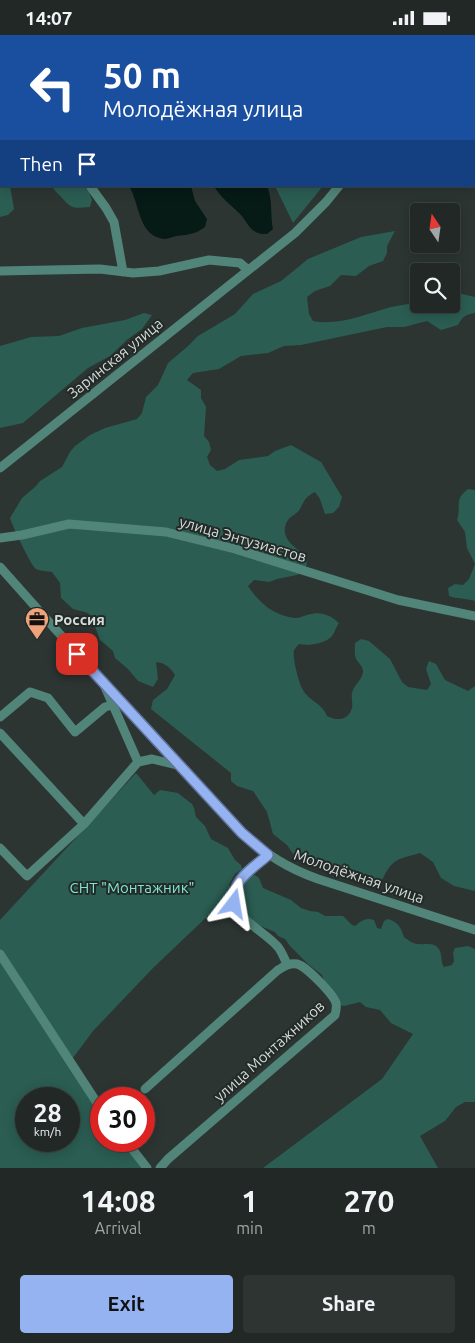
<!DOCTYPE html>
<html lang="en">
<head>
<meta charset="utf-8">
<style>
	body { margin:0; font-family:Ubuntu,sans-serif; background:#2d3432; color:#f1f3f6; height:100vh; display:flex; flex-direction:column; font-size:19px; white-space:nowrap }
	* { box-sizing:border-box; margin:0 }
	p { font-size:16px; color:#a2a6a7 }
	.icon { flex:none; width:28px; height:28px; fill:none; stroke:currentColor; stroke-width:2; stroke-linecap:round; stroke-linejoin:round }
	.map { position:relative; height:1133px; overflow:hidden }
	.panel { display:flex; flex-direction:column; background:#212826; flex:1 }
	.panel>* { flex:none }
	.hud { position:absolute; left:0px; top:0px; width:475px; height:152px; box-shadow:0 2px 12px #0003,0 0 0 1px #3e4443; background:#1a4fa0; color:#fff; overflow:hidden }
	.needle { width:32px; rotate:347deg }
	.controls { position:absolute; left:410px; top:168px; display:grid; gap:10px }
	.controls a { display:grid; place-items:center; width:50px; height:50px; border-radius:5px; background:#212826; box-shadow:0 2px 12px #0003,0 0 0 1px #3e4443; font-size:25px }
	.speed { position:absolute; left:15px; top:1052px; display:flex; gap:10px; font-size:25px; font-weight:700; text-align:center }
	.speed>* { display:grid; place-content:center; width:65px; height:65px; border-radius:50%; background:#212826; box-shadow:0 2px 12px #0003,0 0 0 1px #3e4443; line-height:1 }
	.speed small { font-size:12px; font-weight:400 }
	.speed .limit { border:8px solid #d22; background:#fff; color:#111 }
	.pin { position:absolute; display:grid; place-items:center; width:42px; height:42px; color:#fff; margin:-21px; border-radius:10px; box-shadow:0 2px 8px #0006 }
	.me { position:absolute; width:55px; margin:-28px; rotate:14deg; stroke-linejoin:round; filter:drop-shadow(0 0 4px #0008) }
	.turn { display:flex; align-items:center; gap:18px; height:105px; padding:0 20px; font-size:22px }
	.turn .icon { width:65px; height:65px; stroke-width:2.5 }
	.turn b { display:block; font-size:35px; line-height:42px }
	.then { display:flex; align-items:center; height:48px; padding:0 20px; background:#0003; gap:10px; font-size:19px }
	.eta { display:flex; justify-content:space-evenly; align-items:center; height:85px; text-align:center }
	.eta b { font-size:30px; font-weight:600; line-height:35px }
	.button { display:flex; gap:10px; margin-top:auto; padding:10px 20px }
	.button a { flex:1; height:58px; border-radius:5px; background:#95b2f1; color:#111; font-size:20px; font-weight:600; line-height:58px; text-align:center }
	.button a+a { background:#2d3432; color:#f1f3f6 }
	.status { display:flex; justify-content:space-between; align-items:center; height:35px; padding:0 25px; background:#212826; direction:ltr }
	.status svg { height:14px; fill:currentColor }
	.map>svg:first-child { display:block }
	.green { fill:#2b5d52; fill-rule:evenodd }
	.water { fill:#061a16 }
	.lines { fill:none; stroke-linecap:round; stroke-linejoin:round }
	.minor { stroke:#518579; stroke-width:9 }
	.route-casing { stroke:#61749d; stroke-width:12 }
	.route { stroke:#95b2f1; stroke-width:9 }
	.labels { text-anchor:middle; dominant-baseline:central; stroke-width:4; stroke-linejoin:round; paint-order:stroke }
	.street-label { font-size:15px; fill:#d7dcdb; stroke:#222b28 }
	.poi-label { font-size:15px; font-weight:bold; fill:#d7dcdb; stroke:#222b28; text-anchor:start }
	.park-label { font-size:15px; fill:#80e4cd; stroke:#222b28 }
</style>
</head>
<body>
<div class="status"><b>14:07</b><svg viewBox="0 0 49 12"><path d="M0 12V9h3v3zM5 12V6h3v6zM10 12V3h3v9zM15 12V0h3v12zM26 1h20v11H26zM47 4h2v5h-2z"/></svg></div>
<div class="map">
<svg width="475" height="1133" viewBox="0 0 475 1133">
	<rect width="100%" height="100%" fill="#2c3532"/>
	<path class="green" d="M0,82l1,69h9l4,23 -6,6 -8,2z
		M52,151h31l6,6 3,8 -2,7c-15,1 -17,3 -27,-8 -4,-5 -8,-7 -11,-13z
		M275,151h48l-30,37z
		M395,196l-8,15v7l-4,8 -14,5 -13,10 -15,-1 -11,11 -15,5 -8,6 2,17 4,7c25,5 54,-7 78,-14 9,-2 19,-3 28,-5v2h32v-11l2,-1 22,5v16c-9,1 -13,4 -17,12l-17,5 -14,-9 -23,6h-17l-86,18 -17,1 -16,7 -27,3 -22,13 -26,4 -6,7 14,10v8l5,9 -2,29 5,6 2,8 -4,7 3,8 7,6 8,-2 14,-9 29,-4 7,-5 16,-6 30,17 21,35 -3,10 -6,6 -8,1 -5,-15 -5,-7c-11,6 -10,8 -15,17 -3,5 -9,7 -12,11 -10,15 5,27 16,34l3,9 -2,8 -8,4 -20,4 -8,3 -15,-2 -6,6c11,17 26,30 47,32 4,0 8,-2 12,-3 13,-4 22,-1 32,8 -3,4 -5,12 -9,15 -7,6 -22,8 -31,6 -1,1 -4,5 -5,6 -2,7 5,34 9,40 6,11 19,13 24,26 10,5 21,5 25,-8 1,-4 -1,-10 0,-15 2,-9 10,-12 11,-21 0,-6 -4,-8 -7,-13 -2,-5 -1,-11 -1,-16l6,-4 8,2 21,18 12,23 6,5 19,3 4,-6 -5,-15 3,-8 7,3 9,16 23,11 7,-5v205l-21,-5 -13,-8 -8,-16 -13,-9c-24,7 -27,5 -38,27l-7,3 -7,-2 -7,-5 -27,-5 -16,-8 -22,-5 -9,-13 -14,-11 -6,-22 -14,-21 -16,-5 -6,-5v-8l-80,-64 2,-9 14,-11 8,-14c-5,-8 -10,-12 -19,-13l2,17 -5,8 -15,-6 -10,-12 -13,-11 -2,-7 -13,-11 -8,-22 -4,-5 -15,-4 -12,-11 -1,-15 -8,-11c-5,-1 -12,-1 -16,-3 -5,-3 -24,-44 -26,-51l12,-20 13,-11 5,-6 22,-14 8,-15 5,-6 15,-11 15,-7 32,-9 5,-6 4,-16 12,-12 10,-22 19,-16 11,-11 37,-22 18,-20 28,-13 27,-22 53,-22z
		M144,278l8,2 -10,14 -14,10 -18,17 -22,12 -65,55 -23,5v-82l31,-9 28,-1 23,-8 43,-8z
		M468,454l7,1v111c-9,-3 -18,-2 -26,-5l-1,-8 7,-4 8,1 6,-6 6,-15 -8,-16 -2,-16 -8,-12c5,-16 -4,-19 11,-31z
		M136,738l18,22 6,-5 18,3 14,11 2,4 2,9 9,9 6,13 17,9 7,12 6,5 1,4 -7,5 -6,11 5,6 -81,77 -60,63 -23,31 31,47v32h25l21,27h-147v-248zM26,1064h43v42h-43z
		M255,840l4,3 4,10 28,12 10,8 9,3 8,1 7,4h18l9,9 3,1c6,-5 11,-9 19,-6l3,8 4,1 3,-8 4,-2c10,3 13,8 16,18 4,3 9,7 14,7 7,1 15,-2 20,4 5,5 2,14 6,19l8,-2 2,-4 -1,-8 2,-5 13,-2 7,3v153h-10l-9,5 -11,14 -25,15 18,32h-175l119,-89 31,-45 -22,-11 -11,-13 -14,-3 -6,-5 -16,4 -4,-1 -14,-17 -4,-13 -14,-11 -18,-18 -5,-7 -7,-3 -3,-4 -29,-12 -9,-20 2,-7 -2,-8 9,-9z"/>
	<path class="water" d="M129,0h77l1,1h-78z
		M129,151h62l4,15 12,18 -2,8c-9,7 -18,8 -29,9 -4,1 -9,3 -12,3 -26,-3 -24,-35 -35,-53z
		M214,151h53c6,13 3,30 6,43l-6,5c-18,1 -19,-13 -28,-21 -9,-9 -19,-16 -25,-27z"/>
	<g class="lines">
		<path class="minor" d="M51,0v1
			M346,0l1,1
			M415,1v-1
			M0,79h1
			M90,151l16,22 8,14 9,50
			M0,236l100,-2 33,4 26,-2 50,-11 31,3 8,7
			M0,433l295,-235 31,-31 13,-16
			M0,503l22,-3 47,-11 97,8 69,17 163,51 77,16
			M0,532l90,101 153,165c24,22 44,35 75,46l157,51
			M105,652l33,75
			M0,682l30,-25 18,6 27,34 30,-25 7,-2
			M0,698l84,91
			M0,813l27,28 57,-52 54,-62 14,-3 29,7
			M268,820c-9,7 -20,14 -27,23 -25,34 19,48 37,69 4,5 6,11 9,17
			M0,919l101,155
			M145,1054l133,-119c7,-4 11,-7 19,-6 9,2 36,30 39,39 1,4 0,8 -1,12l-167,144 -8,9
			M126,1106l21,27"/>
	</g>
	<g class="lines">
		<g class="route-casing">
			<path id="route" d="M77,619l165,179 26,22c-15,13 -38,26 -34,49"/>
		</g>
		<use href="#route" class="route"/>
	</g>
	<defs>
		<g id="office-pin" transform="scale(1.25)"><path d="M0 17L-7.5 6A9.5 9.5 0 1 1 7.5 6Z" fill="#f0a27a" stroke="#222b28"/><path d="M-6-3h4V-5.5h4V-3h4V5H-6ZM-1-4.5V-3h2v-1.5ZM-6 0V1H6V0Z" fill="#111"/></g>
	</defs>
	<g fill-rule="evenodd">
		<use href="#office-pin" x="37" y="584"/>
	</g>
	<g class="labels">
		<g class="street-label">
			<text transform="translate(115 323) rotate(-39)">Заринская улица</text>
			<text transform="translate(243 504) rotate(16)">улица Энтузиастов</text>
			<text transform="translate(359 841) rotate(19)">Молодёжная улица</text>
			<text transform="translate(269 1016) rotate(-42)">улица Монтажников</text>
		</g>
		<g class="poi-label">
			<text x="54" y="584">Россия</text>
		</g>
		<g class="park-label">
			<text x="132" y="852">СНТ "Монтажник"</text>
		</g>
	</g>
</svg>
<div class="controls">
<a><svg class="needle" viewBox="-14 -14 28 28"><path d="M0-13l5 13h-10z" fill="#e53935"/><path d="M0 13l5-13h-10z" fill="#a2a6a7"/></svg></a>
<a><svg class="icon" aria-label="search" viewBox="0 0 24 24"><circle cx="10" cy="10" r="6"/><path d="M15 15l6 6"/></svg></a>
</div>
<div class="speed"><div>28<small>km/h</small></div><div class="limit">30</div></div>
<div class="pin" style="left:77px;top:619px;background:#d93025"><svg class="icon" aria-label="arrive" viewBox="0 0 24 24"><path d="M6 21V4h12l-3 4 3 4H6"/></svg></div>
<svg class="me" style="left:234px;top:869px" viewBox="-20 -20 40 40"><path d="M0-17L14 15 0 8-14 15z" fill="#95b2f1" stroke="#fff" stroke-width="4"/></svg>
<div class="hud">
<div class="turn"><svg class="icon" aria-label="left" viewBox="0 0 24 24"><path d="M17 20v-9H6M10 6l-5 5 5 5"/></svg><div><b>50 m</b>Молодёжная улица</div></div>
<div class="then">Then<svg class="icon" aria-label="arrive" viewBox="0 0 24 24"><path d="M6 21V4h12l-3 4 3 4H6"/></svg></div>
</div>
</div>
<section class="panel">
<div class="eta">
<div><b>14:08</b><p>Arrival</p></div>
<div><b>1</b><p>min</p></div>
<div><b>270</b><p>m</p></div>
</div>
<div class="button"><a>Exit</a><a>Share</a></div>
</section>
</body>
</html>
